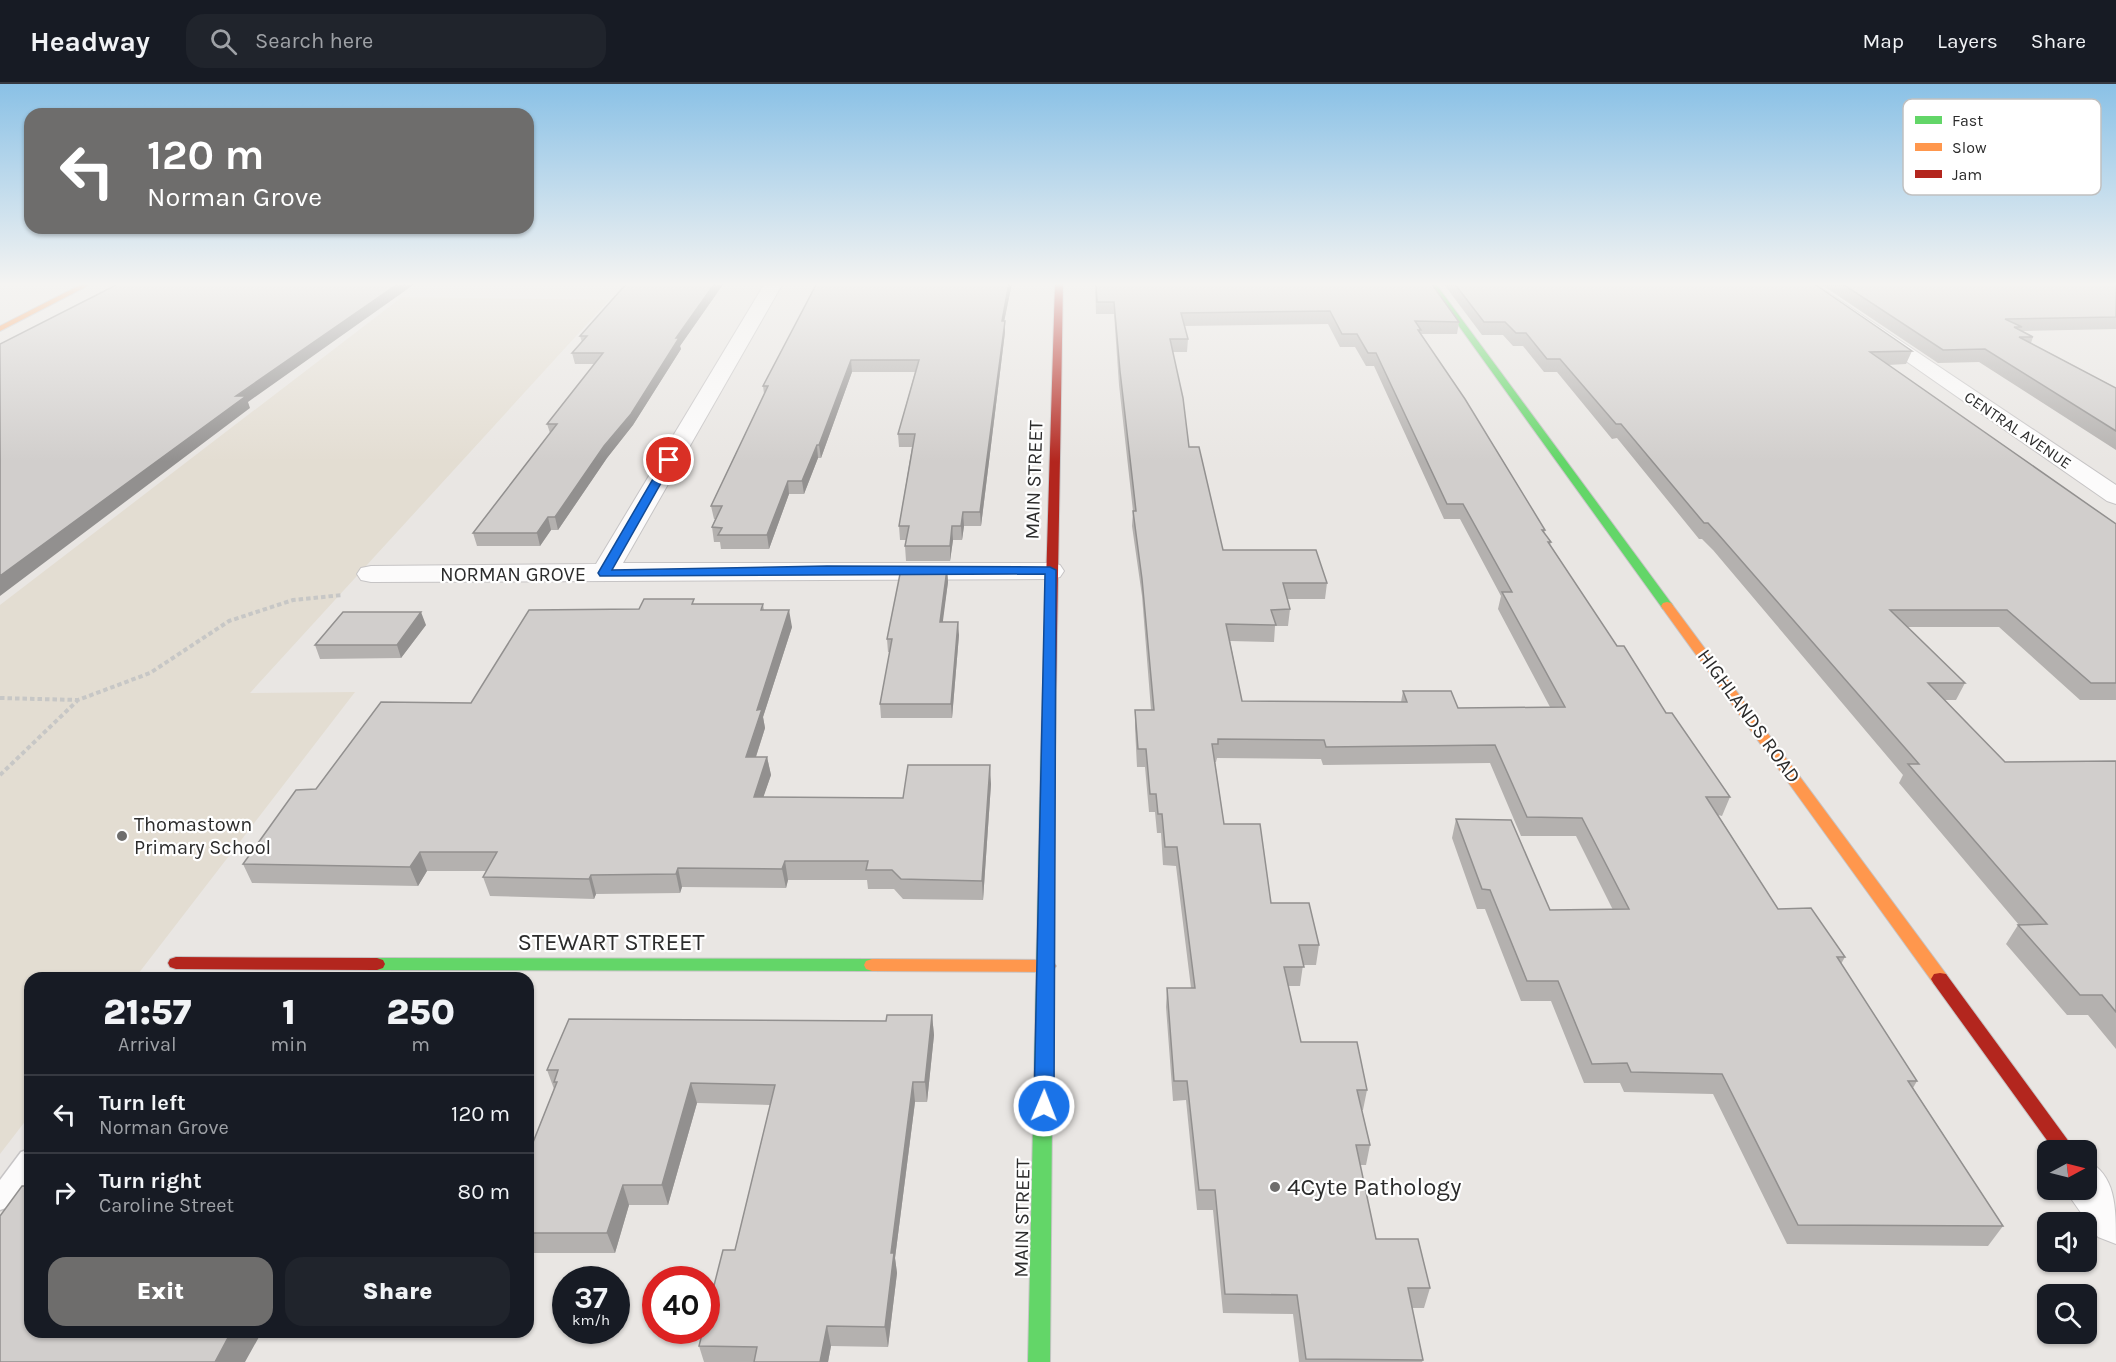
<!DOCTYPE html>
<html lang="en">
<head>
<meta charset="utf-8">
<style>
	body { margin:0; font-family:Karla,sans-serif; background:#20242c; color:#f1f3f6; height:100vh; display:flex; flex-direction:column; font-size:22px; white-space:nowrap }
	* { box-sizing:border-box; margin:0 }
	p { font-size:20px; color:#9ea1a6 }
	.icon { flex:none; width:33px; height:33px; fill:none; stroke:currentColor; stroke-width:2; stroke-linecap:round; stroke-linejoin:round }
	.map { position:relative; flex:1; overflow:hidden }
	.side { position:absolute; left:24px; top:888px; width:510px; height:366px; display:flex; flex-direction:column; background:#171b24; border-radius:18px; box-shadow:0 2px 4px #0004 }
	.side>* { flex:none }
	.top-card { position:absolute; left:24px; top:24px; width:510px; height:126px; border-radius:18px; box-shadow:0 2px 4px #0004; background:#6e6d6c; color:#fff; overflow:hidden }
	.needle { width:39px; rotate:83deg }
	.tools { position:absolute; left:2037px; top:1056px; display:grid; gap:12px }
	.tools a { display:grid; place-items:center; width:60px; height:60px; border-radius:12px; background:#171b24; box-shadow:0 2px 4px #0004; font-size:30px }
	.speed { position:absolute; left:552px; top:1182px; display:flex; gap:12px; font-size:30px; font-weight:700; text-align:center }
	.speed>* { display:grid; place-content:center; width:78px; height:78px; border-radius:50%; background:#171b24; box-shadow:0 2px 4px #0004; line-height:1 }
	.speed small { font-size:15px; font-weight:400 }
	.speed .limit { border:9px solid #d22; background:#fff; color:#111 }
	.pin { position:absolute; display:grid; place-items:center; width:51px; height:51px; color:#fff; margin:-26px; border:3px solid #fff; border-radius:50%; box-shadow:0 2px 6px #0007 }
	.me { position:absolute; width:66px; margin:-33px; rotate:1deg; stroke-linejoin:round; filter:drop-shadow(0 0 4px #0008) }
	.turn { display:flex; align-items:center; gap:21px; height:126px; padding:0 24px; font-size:27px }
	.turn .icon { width:78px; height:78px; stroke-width:2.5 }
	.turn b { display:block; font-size:42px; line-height:51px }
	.eta { display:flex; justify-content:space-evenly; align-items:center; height:102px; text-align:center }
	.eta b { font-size:36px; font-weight:800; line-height:42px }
	.cta { display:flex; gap:12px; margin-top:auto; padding:12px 24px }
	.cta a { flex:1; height:69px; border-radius:18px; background:#6e6d6c; color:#fff; font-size:24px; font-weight:800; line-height:69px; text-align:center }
	.cta a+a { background:#20242c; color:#f1f3f6 }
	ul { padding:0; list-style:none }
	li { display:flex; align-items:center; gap:18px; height:78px; padding:0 24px; border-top:2px solid #363941 }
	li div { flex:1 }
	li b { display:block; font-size:22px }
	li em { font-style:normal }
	header { display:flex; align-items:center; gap:36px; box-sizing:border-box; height:84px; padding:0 30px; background:#171b24; border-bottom:2px solid #363941 }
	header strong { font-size:28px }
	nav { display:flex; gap:33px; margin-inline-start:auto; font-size:21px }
	.search { width:420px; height:54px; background:#20242c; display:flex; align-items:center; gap:15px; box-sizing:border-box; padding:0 21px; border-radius:18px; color:#9ea1a6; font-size:22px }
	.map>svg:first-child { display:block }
	.education { fill:#e3ddd2 }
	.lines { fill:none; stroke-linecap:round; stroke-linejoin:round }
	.lane-casing { stroke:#c6c4c5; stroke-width:3 }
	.street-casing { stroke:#c6c4c5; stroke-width:2 }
	.fast-casing { stroke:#c6c4c5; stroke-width:2 }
	.slow-casing { stroke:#c6c4c5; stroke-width:2 }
	.jam-casing { stroke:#c6c4c5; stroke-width:2 }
	.path { stroke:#c7c7c6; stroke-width:4; stroke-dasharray:4.5 3; stroke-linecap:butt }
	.lane { fill:#fcfbfb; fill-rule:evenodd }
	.street { fill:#fcfbfb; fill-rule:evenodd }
	.fast { fill:#63d668; fill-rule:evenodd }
	.slow { fill:#ff974d; fill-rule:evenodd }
	.jam { fill:#b3261e; fill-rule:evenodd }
	.wall { fill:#b4b1af; fill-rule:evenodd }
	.shaded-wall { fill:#92908f }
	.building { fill:#d1cecc; stroke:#92908f; stroke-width:1.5; fill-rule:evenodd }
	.route { fill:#1a73e8; stroke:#114b97; stroke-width:1.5 }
	.poi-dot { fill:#6e6d6c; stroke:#fff; stroke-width:2 }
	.labels { text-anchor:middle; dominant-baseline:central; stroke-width:4.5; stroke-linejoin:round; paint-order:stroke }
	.far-street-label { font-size:16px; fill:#2c2c2c; stroke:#fff }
	.street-label { font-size:20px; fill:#2c2c2c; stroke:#fff }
	.poi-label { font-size:20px; fill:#2c2c2c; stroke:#fff; text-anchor:start }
	.near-street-label { font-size:24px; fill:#2c2c2c; stroke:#fff }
	.near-poi-label { font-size:24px; fill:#2c2c2c; stroke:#fff; text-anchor:start }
	.key { fill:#fff; stroke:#c0c0c0; stroke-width:1.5 }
	.key-label { font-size:16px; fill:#2c2c2c }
</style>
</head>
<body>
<header>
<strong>Headway</strong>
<div class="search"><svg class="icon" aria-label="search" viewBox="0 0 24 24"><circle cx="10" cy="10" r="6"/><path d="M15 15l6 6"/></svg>Search here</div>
<nav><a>Map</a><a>Layers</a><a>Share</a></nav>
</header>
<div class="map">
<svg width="2116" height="1278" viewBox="0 0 2116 1278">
	<rect width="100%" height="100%" fill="#e9e6e3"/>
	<path class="education" d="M402,213l207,3 -359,393 105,-1 -220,286h-105v137l-30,39v-549z"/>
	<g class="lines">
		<g class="lane-casing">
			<path id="lane" d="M30,1065v29l-21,29 -9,3v-30l21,-28z"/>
		</g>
		<g class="street-casing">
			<path id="street" d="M765,199h18l-160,280h427l10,2 4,6 -4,6 -10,2 -679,3 -10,-2 -4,-6 4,-6 10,-2 225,-2z
				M1794,199h20l302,202v19l-9,-3z
				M2086,1076c30,15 30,46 30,84l-18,-7 -33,-47h21z"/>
		</g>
		<g class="fast-casing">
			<path id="fast" d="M1428,199h7l236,320 2,3 -2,3h-8z
				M1048,661l7,4 -5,613h-22l13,-613z
				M377,874l495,1 6,2 2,4 -2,4 -6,2 -495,-1 -6,-2 -2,-4 2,-4z"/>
		</g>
		<g class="slow-casing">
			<path id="slow" d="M84,199h9l-93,48v-5z
				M1667,518l4,1 275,371 3,5 -3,5 -6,1 -6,-1 -271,-375 -2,-3 2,-3z
				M872,875l175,1 6,2 3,4 -3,4 -6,2 -175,-1 -6,-2 -2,-4 2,-4z"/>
		</g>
		<g class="jam-casing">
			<path id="jam" d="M1055,199h8l-8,466 -7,4 -7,-4z
				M176,873l201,1 6,2 2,4 -2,4 -6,2 -201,-1 -6,-2 -2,-4 2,-4z
				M1940,889l6,1 129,176h-21l-120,-166 -3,-5 3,-5z"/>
		</g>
		<path class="path" d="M0,614l78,2 72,-27 79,-52 64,-21 49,-5
			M0,691l77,-74"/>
		<use href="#lane" class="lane"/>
		<use href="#street" class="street"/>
		<use href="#fast" class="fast"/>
		<use href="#slow" class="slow"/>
		<use href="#jam" class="jam"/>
	</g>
	<path class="wall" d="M627,199h97l-44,63 1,3 -48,76 -26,33 -49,72h-7l-11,16h-63l-4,-13 77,-100 -3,-9 48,-60h-20l-3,-11 10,-11 -2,-6z
		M1012,199l-8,38 1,11 -24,194h-17l-2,14h-9l-3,21h-44l-1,-15 1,-6h-6l-1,-14 13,-79h-13l-1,-13 17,-62h-63l-31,86h-3l-14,36h-15l-20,55h-48l-1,-7h-6l-2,-15 3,-8h-1l-3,-13 53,-112 -1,-8z
		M1095,199h336l28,39 -2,12h-36l124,196 -1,3 7,9 -1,3 67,101 49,67 64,84 -8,19 -4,-1 60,94 67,48 -4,7 76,117 -4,7 90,138 -15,20 -201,-2 -74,-150 -89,-2 -4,-9h-36l-33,-82h-30l-36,-92h-8l-25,-71 4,-19 94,91h63l-37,-74h-55l-31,-73 -167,2 -2,-6 -104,-1 -1,4h-1l9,62 47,79 48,42 -3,20h-13l-3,21h-12l13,56 66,48 -4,20h-1l8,35 -4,20h-6l16,74 54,49 -6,20h-12l11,52 -1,2h-123l-6,-48 -70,-1 -10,-103h-16l-11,-110 -13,1 -7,-94 1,-19h24l-15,-122 -13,-1 -2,-32h-4l-2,-21h-6l-4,-45h-8l-2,-39v-18h16l-9,-114 -10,-70 1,-15 -14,-126 -5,-71h-18zM1328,240l12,23h15l11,19h8l70,153h16l41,77 -3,13 52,98 -92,1 -55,-17 -2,11 -159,-1 -12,-60 44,1 1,-16h13l2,-17 -3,-10h38l2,-16 -104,-33 -34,-103 -16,-95h14l1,-13 -4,-13z
		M1443,199h370l99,68 -6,13 -18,1 228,159v176h-36l-81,-73h-92l58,56 -9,17h-11l60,62 111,-1v288l-28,-34h-21l-61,-71 12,-19h1l-120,-142 4,-8 -190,-225 -11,-11h-3l-82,-101 -5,1 -55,-67h-13l-21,-26h-10l-10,-11h-21z
		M1819,199h297v46l-94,2 11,6 -2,6 85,45v62l-137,-88 -41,1z
		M947,485l1,13 -6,40 17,13 -7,83h-71l-1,-14 10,-52h-2l-1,-13z
		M694,520h69l1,6 28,17 -29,90 2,11 -9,29h11l4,18 -8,22 140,1 88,-14 -8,116 -80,-1 -9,-10h-26l-1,-9h-79l-2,8 -104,-1 -2,6 -84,1 -2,5 -104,-3 -7,-19 3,-6h-59l-9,15 -166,-3 -9,-19 73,-75 323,-180z
		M426,541l-25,33 -81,1 -5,-14z
		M932,931l2,20 -7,67h-12l-20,156 2,15 -9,74 -57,-1 -3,16h-124l-5,-16 36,-96 35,-145 -73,-2 -29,102h-39l-14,48h-87v-98l26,-66 -7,-19 339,-49z"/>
	<path class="shaded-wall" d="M399,199h17l-168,119 2,6 -250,188v-20l236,-180z
		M715,199h9l-44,63 1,3 -48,76 -26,33 -49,72 -3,-13 121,-179z
		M1009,199h3l-10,49v-11z
		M1005,237v11l-24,194 -1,-14z
		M851,276l1,12 -31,86 -2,-13z
		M817,361l1,13 -14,36 -2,-13z
		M788,397l1,13 -20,55 -2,-14z
		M963,428l1,14 -2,14 -1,-14z
		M548,433l3,13 -11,16 -3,-13z
		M952,442l1,14 -3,21v-15z
		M947,485l1,13 -7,54 -1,-14z
		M789,526l3,17 -29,90 2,11 -15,47 -4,-18 11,-47z
		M421,528l5,13 -25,33 -4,-13z
		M958,538l1,13 -7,83 -1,-14z
		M767,673l4,18 -14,41 -3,-19z
		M990,681l1,19 -8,116 -1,-19z
		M420,768l7,19 -9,15 -8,-19z
		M785,777l3,19 -2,8 -4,-19z
		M678,784l4,19 -2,6 -4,-19z
		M591,791l5,19 -2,5 -5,-20z
		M932,931l2,20 -7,67 -2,-20z
		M913,998l2,20 -20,156 2,15 -9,74 -3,-20 6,-74z
		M691,999l6,20 -29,102 -6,-20z
		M623,1101l6,20 -14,48 -8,-20z
		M827,1242l4,20 -3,16h-8z
		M231,1248h24l4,5 -14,25h-30z"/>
	<path class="building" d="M120,199h279l-163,113h10l-246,180v-232z
		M627,199h88l-39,55h3l-48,76 -27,32 -49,71h-7l-11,16h-64l84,-109h-10l56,-71h-31l15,-17h-7z
		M817,199h192l-7,38h3l-25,191h-17l-2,14h-9l-2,20h-45l4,-20h-10l16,-92h-17l21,-74h-68l-32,85h-2l-15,36h-14l-21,54h-49l4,-7 -10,-1 10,-21h-11l57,-120h-5z
		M1096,199h335l28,39 -44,-1 6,9h-3l47,69 80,131h-3l9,12h-3l69,104h7l42,67h6l58,84h-24l72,112 33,-1 34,49h-8l80,124h-9l95,145 -205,-1 -76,-151 -91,-2 -4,-9 -35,1 -34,-83h-31l-37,-91 -8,-1 -26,-70 55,1 39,90 79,-1 -47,-91 -55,-1 -32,-72 -169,2 -2,-7 -106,-1v5h-6l12,80h36l11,79h38l10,42h-20l5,22h-20l17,75h56l10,48h-10l13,55h-14l20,94h42l12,49h-22l15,72 -117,-1 -9,-64 -72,-1 -10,-104h-16l-12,-109h-13l-7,-93h28l-18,-141h-12l-3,-33h-4l-2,-20h-6l-4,-45h-8l-3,-39h19l-12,-131 -9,-68h3l-16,-140 -6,-69h-17zM1330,227l12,23h15l11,19h8l71,151h16l49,88h-10l63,115 -107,1 -7,-17h-48l4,11 -165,-1 -16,-77 50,1 -5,-15 19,-1 -7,-26h44l-11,-33h-93l-24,-103h-10l-6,-49 -13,-59h18l-7,-26z
		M1454,199h359l99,68 -42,1 246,172v159h-25l-84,-73h-117l75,73h-37l77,79 111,-1v251l-14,-17h-22l-62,-70 29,-1 -139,-160h11l-201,-230 -10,-11h-4l-83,-99h-5l-56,-65h-13l-21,-26h-10l-11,-11h-21z
		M1841,199h275v34l-111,2 17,8h-8l19,10h-14l97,51v43l-131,-82 -42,1z
		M901,485h46l-7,53h18l-7,82h-71l12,-65h-5z
		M644,515h50l-2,5h71l-2,6h28l-32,100 5,-1 -16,48h21l-13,40 149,1 5,-33h82l-8,116 -81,-2 -9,-9h-26l2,-9h-83l-3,8 -104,-1 -2,6 -85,1 -2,4 -106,-2 14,-25h-77l-10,15 -167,-3 53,-74 20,-1 65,-87 90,1 58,-93 110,-1z
		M343,528h78l-24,33h-82z
		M887,931h45l-7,67h-12l-22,171h3l-9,74 -58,-1 -7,36h-66l3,-15 -58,-1 4,-16h3v-13l17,-67h12l40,-165 -84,-2 -29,102h-39l-16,48h-79v-78l29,-73h-3l4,-12h-11l22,-51 317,2z
		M22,1102h8v146h201l-16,30h-215v-146z"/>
	<linearGradient id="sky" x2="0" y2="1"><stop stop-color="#8ac1e6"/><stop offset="0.53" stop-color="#f5f4f2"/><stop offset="1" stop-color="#f5f4f2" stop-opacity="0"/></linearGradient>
	<rect width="2116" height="378" fill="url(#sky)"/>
	<path class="route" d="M669,373l5,3 -62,110 215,-4 223,1 6,3 -2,536 -3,6 -7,2 -7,-2 -3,-6 11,-532 -445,2 -2,-3 66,-113z"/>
	<g class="poi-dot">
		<circle cx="122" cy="752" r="6"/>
		<circle cx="1275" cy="1103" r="6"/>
	</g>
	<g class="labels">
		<g class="far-street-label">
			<text transform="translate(2018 346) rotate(34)">CENTRAL AVENUE</text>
		</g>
		<g class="street-label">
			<text transform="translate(1034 396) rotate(-88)">MAIN STREET</text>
			<text x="513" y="490">NORMAN GROVE</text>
			<text transform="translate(1749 632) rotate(54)">HIGHLANDS ROAD</text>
			<text transform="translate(1022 1134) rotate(-89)">MAIN STREET</text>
		</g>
		<g class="poi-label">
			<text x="134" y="740">Thomastown<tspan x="134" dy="23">Primary School</tspan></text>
		</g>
		<g class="near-street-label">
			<text x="611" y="858">STEWART STREET</text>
		</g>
		<g class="near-poi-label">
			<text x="1287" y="1103">4Cyte Pathology</text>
		</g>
	</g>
	<rect x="1903" y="15" width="198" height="96" rx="9" class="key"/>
	<rect x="1915" y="32" width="27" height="8" fill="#63d668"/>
	<rect x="1915" y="59" width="27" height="8" fill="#ff974d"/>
	<rect x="1915" y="86" width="27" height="8" fill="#b3261e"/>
	<g class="key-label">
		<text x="1952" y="42">Fast</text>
		<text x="1952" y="69">Slow</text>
		<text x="1952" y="96">Jam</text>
	</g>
</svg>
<div class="tools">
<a><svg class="needle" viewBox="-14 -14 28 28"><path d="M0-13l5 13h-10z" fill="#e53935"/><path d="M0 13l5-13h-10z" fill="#9ea1a6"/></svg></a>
<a><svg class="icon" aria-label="sound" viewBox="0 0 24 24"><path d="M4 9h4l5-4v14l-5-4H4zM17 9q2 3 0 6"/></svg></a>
<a><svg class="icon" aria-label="search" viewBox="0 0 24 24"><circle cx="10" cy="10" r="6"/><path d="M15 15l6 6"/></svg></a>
</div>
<div class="speed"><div>37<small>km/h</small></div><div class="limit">40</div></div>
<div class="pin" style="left:669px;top:376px;background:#d93025"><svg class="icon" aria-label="arrive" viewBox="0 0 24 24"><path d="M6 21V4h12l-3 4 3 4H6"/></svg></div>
<svg class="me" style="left:1044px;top:1022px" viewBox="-20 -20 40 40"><circle r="17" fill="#1a73e8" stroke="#fff" stroke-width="3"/><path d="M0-11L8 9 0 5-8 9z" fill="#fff"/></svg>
<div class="top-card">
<div class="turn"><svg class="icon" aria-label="left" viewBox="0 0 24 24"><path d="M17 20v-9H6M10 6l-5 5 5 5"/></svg><div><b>120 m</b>Norman Grove</div></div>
</div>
<section class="side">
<div class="eta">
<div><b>21:57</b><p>Arrival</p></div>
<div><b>1</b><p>min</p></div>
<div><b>250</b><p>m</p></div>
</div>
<ul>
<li><svg class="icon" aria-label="left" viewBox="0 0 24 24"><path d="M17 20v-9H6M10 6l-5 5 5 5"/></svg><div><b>Turn left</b><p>Norman Grove</p></div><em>120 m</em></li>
<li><svg class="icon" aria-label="right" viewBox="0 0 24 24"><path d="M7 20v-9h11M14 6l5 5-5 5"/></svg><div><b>Turn right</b><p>Caroline Street</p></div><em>80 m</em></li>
</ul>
<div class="cta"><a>Exit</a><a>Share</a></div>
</section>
</div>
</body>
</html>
